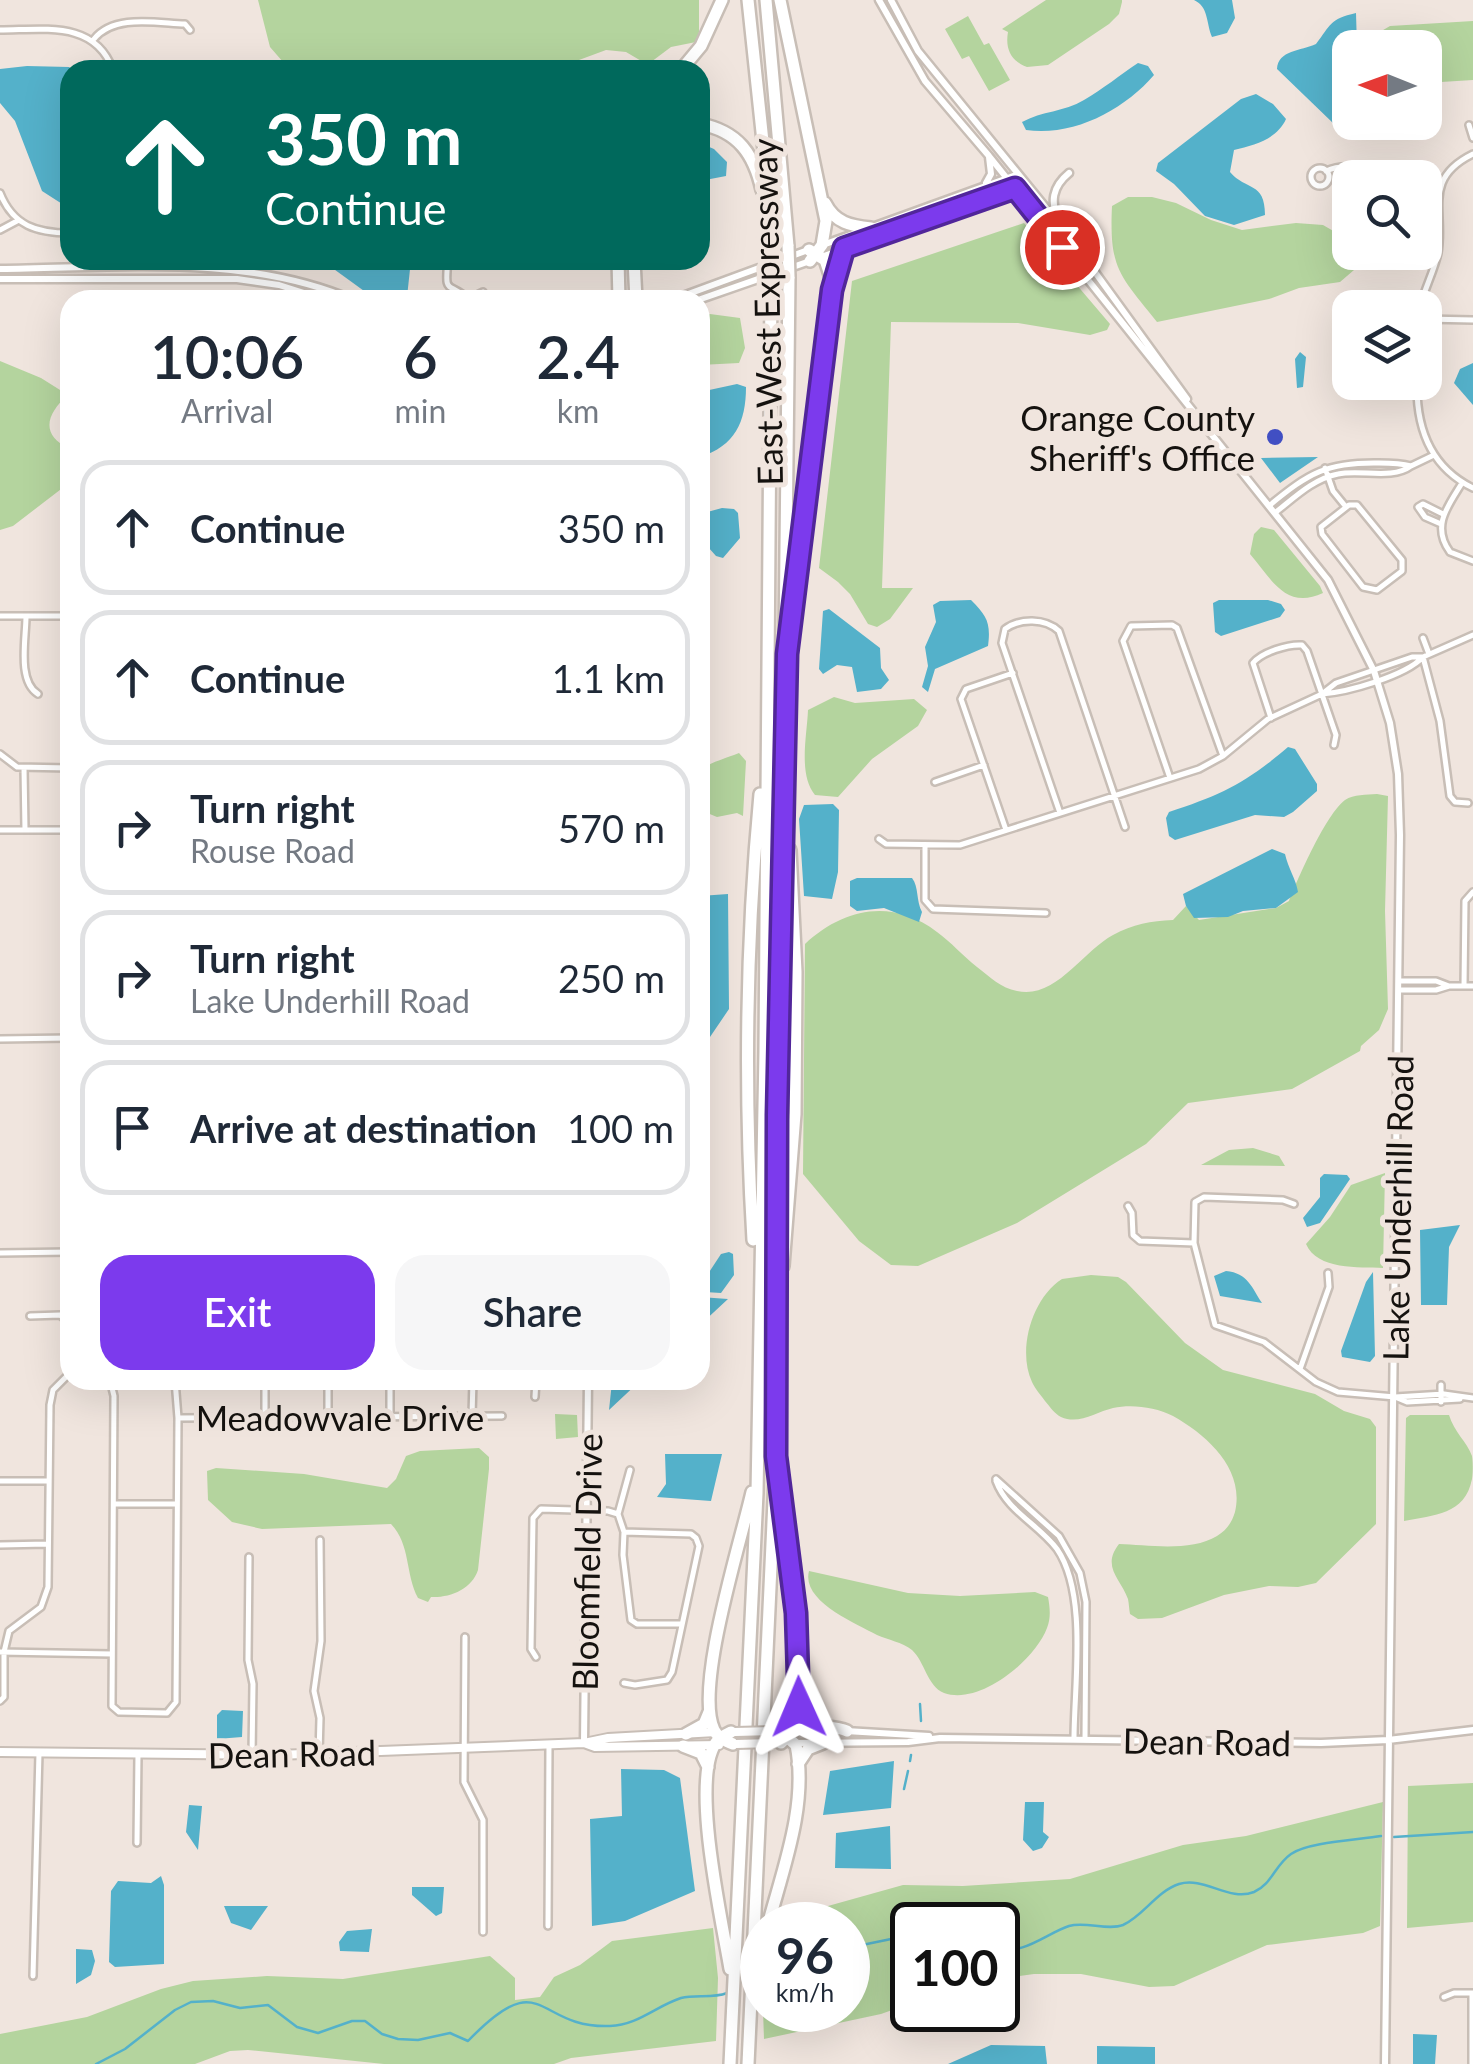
<!DOCTYPE html>
<html lang="en">
<head>
<meta charset="utf-8">
<style>
	body { margin:0; font-family:Lato,sans-serif; background:#f6f6f7; color:#1f2937; height:100vh; display:flex; flex-direction:column; font-size:38px; white-space:nowrap }
	* { box-sizing:border-box; margin:0 }
	p { font-size:32px; color:#747a83 }
	.icon { flex:none; width:55px; height:55px; fill:none; stroke:currentColor; stroke-width:2; stroke-linecap:round; stroke-linejoin:round }
	.map { position:relative; flex:1; overflow:hidden }
	.details { position:absolute; left:60px; top:290px; width:650px; height:1100px; display:flex; flex-direction:column; background:#fff; border-radius:30px; box-shadow:0 10px 40px #0002 }
	.details>* { flex:none }
	.top-card { position:absolute; left:60px; top:60px; width:650px; height:210px; border-radius:30px; box-shadow:0 10px 40px #0002; background:#00695c; color:#fff; overflow:hidden }
	.needle { width:65px; rotate:271deg }
	.fabs { position:absolute; left:1332px; top:30px; display:grid; gap:20px }
	.fabs a { display:grid; place-items:center; width:110px; height:110px; border-radius:20px; background:#fff; box-shadow:0 10px 40px #0002; font-size:50px }
	.speed { position:absolute; left:740px; top:1902px; display:flex; gap:20px; font-size:50px; font-weight:700; text-align:center }
	.speed>* { display:grid; place-content:center; width:130px; height:130px; border-radius:50%; background:#fff; box-shadow:0 10px 40px #0002; line-height:1 }
	.speed small { font-size:25px; font-weight:400 }
	.speed .limit { border:5px solid #111; border-radius:15px; background:#fff; color:#111 }
	.pin { position:absolute; display:grid; place-items:center; width:85px; height:85px; color:#fff; margin:-42px; border:5px solid #fff; border-radius:50%; box-shadow:0 2px 10px #0007 }
	.me { position:absolute; width:110px; margin:-55px; rotate:359deg; stroke-linejoin:round; filter:drop-shadow(0 0 8px #0008) }
	.turn { display:flex; align-items:center; gap:35px; height:210px; padding:0 40px; font-size:45px }
	.turn .icon { width:130px; height:130px; stroke-width:2.5 }
	.turn b { display:block; font-size:70px; line-height:85px }
	.eta { display:flex; justify-content:space-evenly; align-items:center; height:170px; text-align:center }
	.eta b { font-size:60px; font-weight:600; line-height:70px }
	.cta { display:flex; gap:20px; margin-top:auto; padding:20px 40px }
	.cta a { flex:1; height:115px; border-radius:30px; background:#7c3aed; color:#fff; font-size:40px; font-weight:600; line-height:115px; text-align:center }
	.cta a+a { background:#f6f6f7; color:#1f2937 }
	ul { padding:0; list-style:none }
	li { display:flex; align-items:center; gap:30px; height:135px; margin:0 20px 15px; padding:0 20px; border:5px solid #e0e1e3; border-radius:30px }
	li div { flex:1 }
	li b { display:block; font-size:38px }
	li em { font-style:normal }
	.map>svg:first-child { display:block }
	.green { fill:#b4d49e }
	.water { fill:#54b1ca }
	.lines { fill:none; stroke-linecap:round; stroke-linejoin:round }
	.stream { stroke:#54b1ca; stroke-width:2.5 }
	.minor-casing { stroke:#c8beb6; stroke-width:10 }
	.tertiary-casing { stroke:#c8beb6; stroke-width:11 }
	.secondary-casing { stroke:#c8beb6; stroke-width:12 }
	.motorway-casing { stroke:#c8beb6; stroke-width:16 }
	.minor { stroke:#fff; stroke-width:5 }
	.tertiary { stroke:#fff; stroke-width:6 }
	.secondary { stroke:#fff; stroke-width:8 }
	.motorway { stroke:#fff; stroke-width:11 }
	.secondary-bridge-casing { stroke:#c8beb6; stroke-width:12; stroke-linecap:butt }
	.motorway-bridge-casing { stroke:#c8beb6; stroke-width:16; stroke-linecap:butt }
	.secondary-bridge { stroke:#fff; stroke-width:8 }
	.motorway-bridge { stroke:#fff; stroke-width:11 }
	.route-casing { stroke:#51269a; stroke-width:25 }
	.route { stroke:#7c3aed; stroke-width:18 }
	.poi-dot { fill:#414fc3; stroke:#f0e5de; stroke-width:4 }
	.labels { text-anchor:middle; dominant-baseline:central; stroke-width:10; stroke-linejoin:round; paint-order:stroke }
	.street-label { font-size:35px; fill:#15120f; stroke:#f0e5de }
	.poi-label { font-size:35px; fill:#15120f; stroke:#f0e5de; text-anchor:end }
</style>
</head>
<body>
<div class="map">
<svg width="1473" height="2064" viewBox="0 0 1473 2064">
	<rect width="100%" height="100%" fill="#f0e5de"/>
	<path class="green" d="M258,0h441v32l-3,10 -25,5 -20,15h-8l-17,-10 -20,-2 -54,20h-262l-20,-23z
		M1046,0h76v2l-3,12 -10,10 -61,41 -21,2c-16,-6 -22,-18 -19,-35l-6,-3z
		M968,16l16,29 5,-2 21,37 -21,11 -20,-35 -7,3 -17,-30z
		M1473,21v59l-48,3v-35l-50,-2 3,-13 12,-7z
		M1128,197h24l24,6 35,17 31,10 54,-7 27,2 26,15 5,30 -14,12 -41,6 -30,11 -112,23c-37,-47 -48,-52 -45,-116z
		M1024,223l86,101 -3,6 -17,5 -72,-12 -127,-1 -9,266h31l-23,31 -13,8 -9,-3 -18,-30 -12,-12 -19,-14 33,-287z
		M710,314l30,4 5,30 -6,15 -39,2v-48z
		M0,361l41,17 27,17c-21,18 -29,40 2,54l-1,34 -56,43 -13,4z
		M1261,527l13,3 46,56 3,7c-37,17 -51,-13 -73,-39l4,-20z
		M834,697l21,6 59,-4 13,11 -9,16 -46,33 -34,38 -23,-2c-17,-21 -8,-59 -7,-85z
		M739,753l7,8 -3,55 -6,-3 -20,4 -17,-7c0,-49 -5,-40 39,-57z
		M1377,794l11,2 -3,115 3,98 -9,21 -18,16 -1,5 -68,38 -104,14 -42,41 -129,79 -99,43 -27,-1 -32,-24 -56,-67 2,-230c39,-36 87,-46 132,-12 14,10 26,24 40,35 13,10 24,21 40,24 38,9 66,-40 96,-56 20,-11 38,-14 60,-15l13,-14 13,14 77,-12 13,-7c9,-23 37,-87 56,-101 9,-6 21,-5 32,-6z
		M1253,1148l26,8 6,10 -84,-1 28,-15z
		M1385,1173l-2,95c-24,-1 -66,2 -77,-24l24,-27 21,-32z
		M1091,1275l27,2 8,5 59,61 38,27 92,24 29,17 26,8 6,8v97l-60,59 -18,4 -29,-1 -45,9 -62,23 -24,1 -8,-5c-1,-5 -1,-10 -2,-15 -7,-20 -27,-32 -9,-55 29,1 72,8 98,-8 10,-6 15,-14 18,-24 10,-43 -28,-77 -62,-96 -18,-9 -41,-12 -60,-8 -17,4 -34,17 -52,9 -6,-3 -11,-10 -16,-16 -4,-6 -10,-12 -13,-19 -15,-32 0,-84 30,-103z
		M555,1414l22,1 1,22 -22,2z
		M1410,1415h39c5,17 18,27 23,41 1,6 1,17 0,23 -7,36 -38,36 -68,42l2,-103z
		M479,1448l10,9v12l-11,101c-6,19 -28,28 -47,27l-3,5 -10,-4c-13,-24 -7,-53 -27,-74l-129,5 -30,-7 -24,-22 -1,-29 9,-3 88,6 83,14 9,-9 10,-23 14,-5z
		M809,1571l99,22 52,3 75,-4 13,5c2,11 3,21 -1,31 -12,32 -67,78 -103,65 -17,-7 -19,-31 -32,-43 -10,-8 -24,-10 -35,-15 -22,-12 -76,-34 -68,-64z
		M1473,1783v139l-66,6 1,-142z
		M1383,1802l-3,124 -17,7 -96,12 -93,41 -25,1 -68,-13h-47l-36,5v-54h-86v78l-31,11 -117,25 -1,-29h85v-85h-72l2,-5 125,-35 60,1 107,-7 113,-34 63,-9z
		M713,1928l5,50 -2,63 -145,17 -17,6h-170l-136,-14 -18,1 -35,13h-195v-30l87,-17 74,-28 32,-8 74,-5 76,3 147,-23 25,22v22l25,-3 14,-20 26,-12 32,-24z"/>
	<path class="water" d="M1194,0h38l3,18 -8,15 -15,4c-6,-14 -3,-30 -18,-37z
		M1356,13l1,34 -7,1v74l74,1 -13,15 -11,1 -21,-14 -45,-1 -57,-55c1,-19 24,-18 39,-25 15,-19 13,-25 40,-31z
		M1138,63l10,3 6,9c-30,35 -81,62 -128,55l-4,-8c20,-11 42,-10 62,-22 19,-11 36,-25 54,-37z
		M27,66l42,1 4,3h-3v139l-28,-18 -27,-70 -15,-18v-34z
		M1256,94l17,10 13,15c-9,20 -31,26 -52,31l-4,22c16,19 35,9 35,43l-31,10 -29,-9 -31,-32 -18,-13 2,-8 83,-64z
		M700,143l14,6 13,13 -1,14 -26,5z
		M306,260h105l-4,37 -36,-1 -40,-29z
		M1300,352l6,5 -3,30 -6,1 -2,-29z
		M1473,363v42l-19,-22 6,-14z
		M737,384l9,3c0,35 -11,59 -46,70v-65z
		M1318,457l-38,26 -19,-25z
		M722,508l12,1 4,4 2,25 -17,20 -7,-2 -16,-18v-24z
		M971,600c16,16 20,23 17,46l-53,23 -7,23 -6,-5 6,-21 -3,-19 11,-25 -3,-17 7,-4z
		M1219,600h49l13,4 4,6 -5,7 -59,19 -6,-4 -2,-29z
		M829,609l51,39 1,20 8,12 -8,9 -24,3 -5,-25 -15,-2 -14,9 -4,-5 4,-58z
		M1288,747l7,2 22,35v7l-24,21 -9,5 -29,-2 -80,25 -6,-4 -3,-18 3,-6c52,-17 77,-29 119,-65z
		M833,804l6,6 -1,62 -6,27 -28,-3 -5,-77 5,-14z
		M1272,849l13,5c3,14 11,25 13,38l-22,16 -33,3 -15,6 -34,1 -8,-12 -3,-12z
		M857,878h55c7,9 4,23 10,34l-3,10 -35,-14 -27,3 -7,-5v-25z
		M728,894l1,115 -19,28 -10,1v-142z
		M1324,1174l23,1 3,4 -30,44 -13,4 -4,-9 17,-21v-19z
		M1460,1225l-11,22 -2,58h-26l-1,-75z
		M729,1252l4,2 1,21 -13,18 -16,-1 -5,-6 21,-32z
		M1226,1271c22,2 26,17 36,32l-42,-7 -6,-20z
		M1373,1272l2,84 -5,6 -28,-5 -1,-6 25,-69z
		M700,1297l28,2 -28,26z
		M612,1380h29l-32,30 3,-28z
		M665,1454h57l-11,47 -54,-4 9,-13z
		M222,1710l21,1 -1,26 -25,2v-24z
		M894,1761l-3,47 -68,7 7,-44z
		M621,1769l43,1 16,8 15,113 -70,30 -33,5 -2,-107 32,-3z
		M1025,1802h19l-1,30 6,5 -7,11 -9,3 -10,-11z
		M189,1805l13,1 -4,44 -12,-18z
		M890,1826l1,43 -56,-1 1,-35z
		M161,1876l3,9v79l-49,3 -6,-5 2,-71 7,-10 33,2z
		M412,1887h32l-2,26 -6,3 -24,-21z
		M224,1906h44l-17,24 -20,-7z
		M372,1929l-3,23 -29,-1 -1,-9 8,-11z
		M76,1949l16,1 3,11 -4,14 -15,9z
		M1413,2034l24,1 -2,29h-22z
		M991,2045l54,1 2,18h-99z
		M1097,2046l58,1v17h-58z"/>
	<g class="lines">
		<path class="stream" d="M920,1704l1,17
			M910,1761l1,-6
			M904,1789l4,-18
			M1394,1837l79,-5
			M848,1943l14,2 34,-7 16,11
			M998,1947c23,10 49,-14 71,-21 16,-5 39,5 54,-1 20,-9 34,-34 56,-41 25,-8 50,18 75,8 18,-8 21,-27 37,-38 17,-12 67,-14 90,-18
			M96,2064l29,-15 50,-39 16,-8 22,-1 27,7 28,-3 29,22 21,6 34,-12h13l17,13 16,5 20,1 32,-7 18,8c76,-79 67,-12 142,-15 28,-1 46,-20 71,-28 15,-4 31,1 46,-5"/>
		<g class="minor-casing">
			<path id="minor" d="M0,30c44,0 95,-10 113,40
				M94,39c20,-25 62,-16 91,-15l5,6
				M1469,125l4,13
				M1311 177a9 9 0 1 1 18 0a9 9 0 1 1-18 0Z
				M1326,171c20,-9 44,-2 63,7
				M0,193c13,33 37,40 70,40
				M1425,196l12,4
				M0,230l17,-9
				M448,260c-4,38 1,20 21,40
				M469,299l14,-7
				M1420,308c4,-19 14,-36 18,-55 7,-42 -16,-74 35,-99
				M1425,319l48,1
				M1417,382c-1,46 13,85 56,106
				M1411,466l23,-11
				M1325,468l8,23 13,16
				M1462,483c-14,23 -31,43 -12,69l23,9
				M1270,505c39,-32 57,-43 109,-42 11,0 21,0 32,3 -19,14 -51,3 -73,8 -25,5 -43,23 -62,38
				M1349,505h8l45,55v11l-25,19 -14,-3 -41,-53 -1,-7z
				M1441,524l-16,-7 -7,-10 5,-3 20,10
				M0,616h70
				M26,616c0,23 -9,65 12,78
				M1423,638l6,16
				M1412,657h11c-18,19 -75,35 -101,37l14,-11z
				M1271,718l-18,-55c9,-11 35,-19 49,-18l5,6 29,84 -2,10
				M0,754l17,13 53,1
				M24,768l1,62
				M1170,778l-47,-137 8,-15 41,-1 5,3 46,128
				M935,782l49,-17
				M1468,803l-13,-1 -5,-6 -10,-75 -17,-64 50,-22
				M1060,813l-58,-170 3,-14c15,-11 40,-11 54,2l66,196
				M0,830h70
				M1006,830l-45,-131 5,-10 47,-16
				M879,839l7,5 74,1 239,-76 24,-13 45,-37 54,-25
				M925,845v55l8,9 113,4
				M1449,986h24
				M1464,986l1,-85 8,-9
				M1399,990h37l13,-4 -13,-5h-37
				M0,1039l70,-1
				M1294,1204l-11,-4 -79,-3 -9,5 -1,41 21,82 49,17 52,40 22,10 57,5 49,-3 29,4
				M1128,1206l4,7 1,22 7,6 54,2
				M0,1253l70,-1
				M30,1316l30,-1 10,8
				M1300,1369l29,-82 -1,-14
				M110,1380l4,16 -2,310 7,6 48,1 9,-11 2,-284 -3,-38
				M390,1380v37
				M535,1397l1,-17
				M1395,1397l12,5 53,-3
				M1441,1402v-17
				M472,1416l1,-36
				M328,1417v-37
				M178,1418l324,-2
				M265,1418v-38
				M996,1479l63,57 21,37 6,29 -1,137
				M0,1481h48
				M996,1481c11,30 42,43 61,68 31,45 17,136 17,190
				M115,1504h62
				M618,1514l12,-44
				M0,1545l47,-1
				M249,1557l-1,103 5,24 -1,71
				M465,1637l-1,145 19,38v112
				M0,1652l112,2
				M536,1657l-5,-8 2,-131 8,-9 67,2 10,3 6,18 -1,23 8,65 6,4h45
				M624,1683l11,2 32,-5 5,-8 27,-126 -3,-8 -5,-4 -67,-2
				M0,1701l4,-4v-45l5,-21 32,-24 7,-20 2,-182 3,-15 17,-17
				M319,1754l1,-36 -6,-27 7,-50 -1,-101
				M137,1843l1,-89
				M548,1926l1,-181
				M33,1976l6,-223
				M1444,1997l10,-4h19
				M1472,2064v-71"/>
		</g>
		<g class="tertiary-casing">
			<path id="tertiary" d="M879,0l46,81 64,75 339,424 46,91 16,52 8,51 2,61 -15,1229
				M891,0l27,51 150,184 119,164
				M986,183l5,-9 -2,-17
				M1059,222c-9,-20 -7,-35 10,-49
				M820,246l196,-71
				M821,257l196,-69
				M0,269c116,-1 244,-16 353,31
				M0,279h237l42,6 47,15
				M672,300l136,-50
				M698,300l112,-39
				M791,1731h28
				M846,1731l83,5
				M584,1743l4,-363
				M795,1743l113,-1 32,-4 381,5 67,-3 85,-10"/>
		</g>
		<g class="secondary-casing">
			<path id="secondary" d="M584,1743l11,4 124,-2
				M0,1752l277,3 307,-12 24,-5 108,-6"/>
		</g>
		<g class="motorway-casing">
			<path id="motorway" d="M748,0l18,170 4,79
				M766,0l22,246
				M780,0l46,221 -4,24 -12,16
				M681,70l20,-24 21,-46
				M700,124c38,7 54,30 62,66
				M825,203c10,20 26,23 46,25
				M809,250l16,10 7,21
				M618,260l1,40
				M634,260l2,40
				M792,630l40,-339 12,-43
				M753,1240c-9,-148 -7,-298 7,-446
				M783,1266l12,-152 1,-142 -6,-122
				M779,1490l16,123 4,94 -6,24 -12,12
				M799,1707c8,28 28,15 48,24
				M686,1734l18,-10 5,-12
				M733,1744c-8,-3 -15,-6 -19,-14 -20,-42 27,-189 38,-238
				M683,1746l18,7 7,14
				M798,1764l10,-15 15,-6
				M768,1925c15,-56 40,-121 28,-180l-16,-14
				M730,1969c-7,-44 -42,-195 -12,-229 3,-3 9,-6 13,-8
				M730,2064l27,-571 8,-442 6,-767
				M748,2064l28,-607 13,-1180"/>
		</g>
		<use href="#minor" class="minor"/>
		<use href="#tertiary" class="tertiary"/>
		<use href="#secondary" class="secondary"/>
		<use href="#motorway" class="motorway"/>
		<g class="secondary-bridge-casing">
			<path id="secondary-bridge" d="M735,1732l41,-1
				M736,1744l39,-1"/>
		</g>
		<g class="motorway-bridge-casing">
			<path id="motorway-bridge" d="M788,246l1,31
				M770,249l1,35"/>
		</g>
		<use href="#secondary-bridge" class="secondary-bridge"/>
		<use href="#motorway-bridge" class="motorway-bridge"/>
	</g>
	<g class="lines">
		<g class="route-casing">
			<path id="route" d="M799,1707l-3,-94 -20,-157 1,-341 10,-461 45,-364 12,-42 171,-60 47,59"/>
		</g>
		<use href="#route" class="route"/>
	</g>
	<circle class="poi-dot" cx="1275" cy="437" r="10"/>
	<g class="labels">
		<g class="street-label">
			<text transform="translate(766 312) rotate(-91)">East-West Expressway</text>
			<text transform="translate(1397 1208) rotate(-89)">Lake Underhill Road</text>
			<text x="340" y="1417">Meadowvale Drive</text>
			<text transform="translate(586 1562) rotate(-89)">Bloomfield Drive</text>
			<text transform="translate(1207 1741) rotate(1)">Dean Road</text>
			<text transform="translate(292 1753) rotate(-1)">Dean Road</text>
		</g>
		<g class="poi-label">
			<text x="1255" y="417">Orange County<tspan x="1255" dy="40">Sheriff's Office</tspan></text>
		</g>
	</g>
</svg>
<div class="fabs">
<a><svg class="needle" viewBox="-14 -14 28 28"><path d="M0-13l5 13h-10z" fill="#e53935"/><path d="M0 13l5-13h-10z" fill="#747a83"/></svg></a>
<a><svg class="icon" aria-label="search" viewBox="0 0 24 24"><circle cx="10" cy="10" r="6"/><path d="M15 15l6 6"/></svg></a>
<a><svg class="icon" aria-label="layers" viewBox="0 0 24 24"><path d="M12 4l9 5-9 5-9-5zM3 14l9 5 9-5"/></svg></a>
</div>
<div class="speed"><div>96<small>km/h</small></div><div class="limit">100</div></div>
<div class="pin" style="left:1062px;top:247px;background:#d93025"><svg class="icon" aria-label="arrive" viewBox="0 0 24 24"><path d="M6 21V4h12l-3 4 3 4H6"/></svg></div>
<svg class="me" style="left:799px;top:1707px" viewBox="-20 -20 40 40"><path d="M0-17L14 15 0 8-14 15z" fill="#7c3aed" stroke="#fff" stroke-width="4"/></svg>
<div class="top-card">
<div class="turn"><svg class="icon" aria-label="ahead" viewBox="0 0 24 24"><path d="M12 20V5M6 11l6-6 6 6"/></svg><div><b>350 m</b>Continue</div></div>
</div>
<section class="details">
<div class="eta">
<div><b>10:06</b><p>Arrival</p></div>
<div><b>6</b><p>min</p></div>
<div><b>2.4</b><p>km</p></div>
</div>
<ul>
<li><svg class="icon" aria-label="ahead" viewBox="0 0 24 24"><path d="M12 20V5M6 11l6-6 6 6"/></svg><div><b>Continue</b></div><em>350 m</em></li>
<li><svg class="icon" aria-label="ahead" viewBox="0 0 24 24"><path d="M12 20V5M6 11l6-6 6 6"/></svg><div><b>Continue</b></div><em>1.1 km</em></li>
<li><svg class="icon" aria-label="right" viewBox="0 0 24 24"><path d="M7 20v-9h11M14 6l5 5-5 5"/></svg><div><b>Turn right</b><p>Rouse Road</p></div><em>570 m</em></li>
<li><svg class="icon" aria-label="right" viewBox="0 0 24 24"><path d="M7 20v-9h11M14 6l5 5-5 5"/></svg><div><b>Turn right</b><p>Lake Underhill Road</p></div><em>250 m</em></li>
<li><svg class="icon" aria-label="arrive" viewBox="0 0 24 24"><path d="M6 21V4h12l-3 4 3 4H6"/></svg><div><b>Arrive at destination</b></div><em>100 m</em></li>
</ul>
<div class="cta"><a>Exit</a><a>Share</a></div>
</section>
</div>
</body>
</html>
